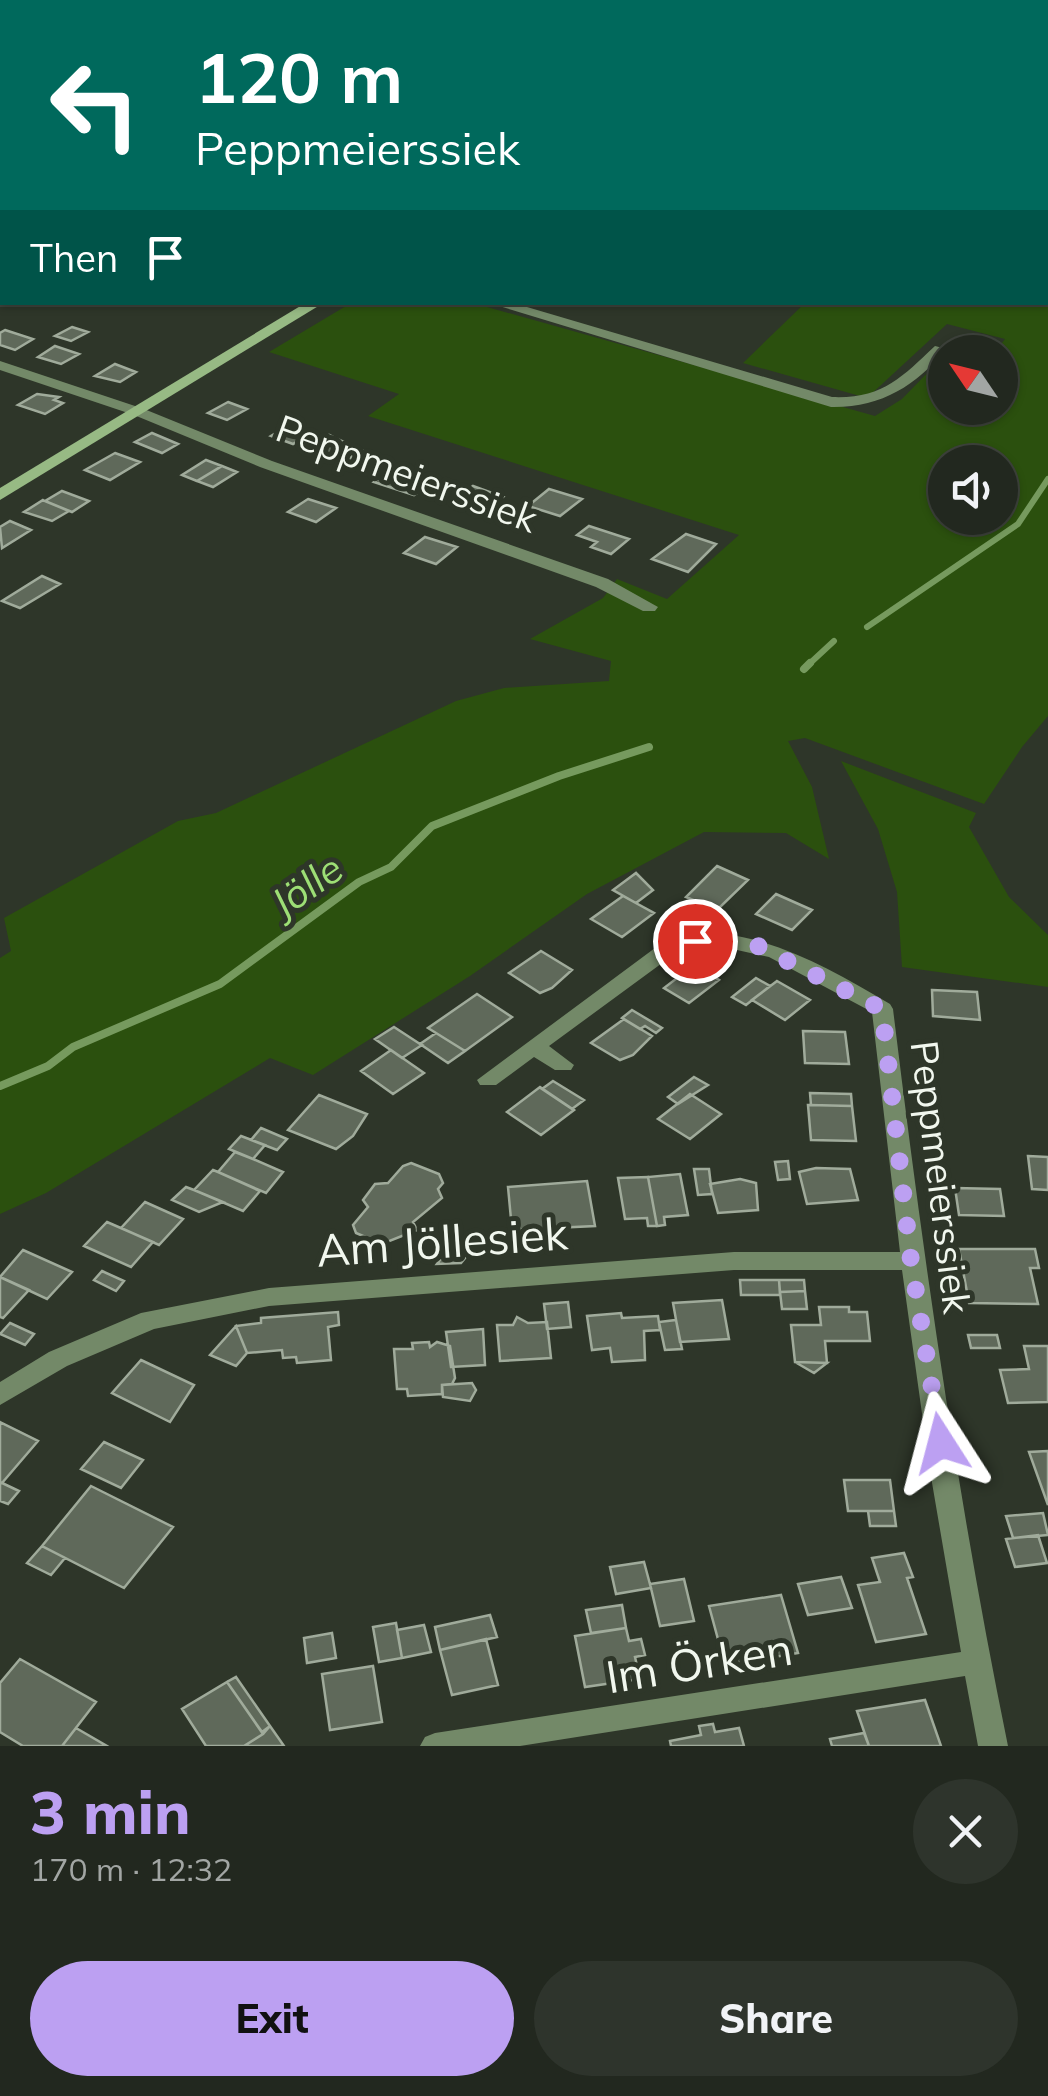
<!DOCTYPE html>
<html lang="en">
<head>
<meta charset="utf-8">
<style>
	body { margin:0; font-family:Mulish,sans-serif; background:#2e342c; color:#f1f3f6; height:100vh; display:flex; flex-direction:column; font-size:38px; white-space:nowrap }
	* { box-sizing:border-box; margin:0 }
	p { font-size:32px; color:#a2a6a4 }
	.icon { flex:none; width:55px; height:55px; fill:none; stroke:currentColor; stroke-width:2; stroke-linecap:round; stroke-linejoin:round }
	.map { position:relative; height:1746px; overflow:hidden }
	.panel { display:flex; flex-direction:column; background:#22281f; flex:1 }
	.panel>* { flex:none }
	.top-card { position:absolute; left:0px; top:0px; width:1050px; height:305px; box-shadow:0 2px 8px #0004,0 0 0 2px #3f443d; background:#00695c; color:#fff; overflow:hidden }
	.needle { width:65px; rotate:305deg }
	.fabs { position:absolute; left:928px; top:335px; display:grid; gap:20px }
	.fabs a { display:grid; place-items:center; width:90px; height:90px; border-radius:50%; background:#22281f; box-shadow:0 2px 8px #0004,0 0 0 2px #3f443d; font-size:50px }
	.pin { position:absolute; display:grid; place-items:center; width:85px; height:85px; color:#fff; margin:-42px; border:5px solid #fff; border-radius:50%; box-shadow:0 2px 10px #0007 }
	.me { position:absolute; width:110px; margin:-55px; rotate:351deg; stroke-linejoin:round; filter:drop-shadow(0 0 8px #0008) }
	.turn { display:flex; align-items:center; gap:35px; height:210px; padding:0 30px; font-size:45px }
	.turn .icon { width:130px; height:130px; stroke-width:2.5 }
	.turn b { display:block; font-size:70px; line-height:85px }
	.then { display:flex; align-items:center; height:95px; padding:0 30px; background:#0003; gap:20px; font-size:38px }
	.round { display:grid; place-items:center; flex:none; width:105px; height:105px; border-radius:52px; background:#2e342c }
	.headline { display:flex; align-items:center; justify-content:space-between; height:170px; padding:0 30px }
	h1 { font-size:60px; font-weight:800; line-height:75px; color:#bca0f2 }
	.action { display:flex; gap:20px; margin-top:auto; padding:20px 30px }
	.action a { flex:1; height:115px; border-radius:60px; background:#bca0f2; color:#111; font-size:40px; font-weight:800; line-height:115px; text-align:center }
	.action a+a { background:#2e342c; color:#f1f3f6 }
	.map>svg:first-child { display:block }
	.green { fill:#2b500e; fill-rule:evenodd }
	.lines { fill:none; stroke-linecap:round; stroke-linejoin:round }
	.stream-far2 { stroke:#769a5e; stroke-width:5 }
	.stream-far1 { stroke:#769a5e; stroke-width:6 }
	.stream { stroke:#769a5e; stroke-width:8 }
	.building { fill:#5f695a; stroke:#a0ab9b; stroke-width:2.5 }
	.street { fill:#738968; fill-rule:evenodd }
	.secondary { fill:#97ba84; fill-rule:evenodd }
	.route { stroke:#bca0f2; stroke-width:18; stroke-dasharray:0 32.4 }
	.labels { text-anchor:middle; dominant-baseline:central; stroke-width:10; stroke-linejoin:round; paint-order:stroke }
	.street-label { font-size:38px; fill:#f1f7ee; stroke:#2e3629 }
	.water-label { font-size:40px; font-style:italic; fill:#9ddf75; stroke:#2e3629 }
	.near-street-label { font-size:45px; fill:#f1f7ee; stroke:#2e3629 }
</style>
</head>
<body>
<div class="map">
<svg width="1048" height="1746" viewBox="0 0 1048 1746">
	<rect width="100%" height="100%" fill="#2e3629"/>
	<path class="green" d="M976,0h72v716l-26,31 -38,57 -179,-66 -17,3 24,46 17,72 -43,-26 -82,-1 -117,62 -117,82 -157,99 -43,-17 -224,135 -46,21v-256l11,-7 -7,-33 174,-97 38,-8 240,-112 48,-13 105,-7 2,-20 -81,-22 73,-41 14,-19 50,20 72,-64 -371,-119 31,-22 -130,-42 82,-49h122l402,113 27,-17 36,-37 7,2v44h55v-56h-5l10,-13 -58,-15 -80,74 -124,-35 62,-60 243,-1v-300h-74zM945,462h55v56h-55z
		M841,761l135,52 -7,14 40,70 39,38v52l-146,-20 -5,-75 -19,-63z"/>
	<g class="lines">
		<path class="stream-far2" d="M0,3l3,-3"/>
		<path class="stream-far1" d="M867,627l151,-103 30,-45
			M807,666l27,-25"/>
		<path class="stream" d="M804,669l6,-6
			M0,1086l48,-20 25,-19 147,-63 139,-102 32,-15 41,-41 127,-50 90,-29"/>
	</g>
	<path class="building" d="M72,327l16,5 -17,9 -16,-5z
		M5,330l28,9 -18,11 -15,-5v-12z
		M55,346l24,8 -18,10 -23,-7z
		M115,364l21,8 -16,10 -25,-6z
		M37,394l22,3 -5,3 9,3 -18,11 -27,-9z
		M228,402l19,7 -20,11 -19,-7z
		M291,424l21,8 -19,12 -22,-8z
		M152,433l26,11 -16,9 -27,-11z
		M329,435l19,9 -19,13 -22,-8z
		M362,450l23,8 -19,12 -22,-8z
		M115,453l25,9 -30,18 -25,-10z
		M206,460l16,6 -25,15 -15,-6z
		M222,466l15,6 -24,15 -16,-6z
		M394,467l29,11 -3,3 10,3 -16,11 -40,-13z
		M473,486l30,11 -21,16 -32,-11z
		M549,489l33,10 -22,17 -32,-10z
		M62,491l27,10 -17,11 -27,-11z
		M308,499l28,9 -20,14 -28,-10z
		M43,500l2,1 24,10 -17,10 -28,-9z
		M10,521l21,9 -29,18 -2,-21z
		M589,526l40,13 -18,15 -20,-7 6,-5 -20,-7z
		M686,534l30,10 -28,28 -36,-13z
		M425,537l32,10 -21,17 -32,-11z
		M42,576l18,8 -40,24 -18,-7z
		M717,866l31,14 -31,30 -31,-13z
		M636,873l17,17 -17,13 -23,-13z
		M776,894l36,16 -20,20 -36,-16z
		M623,896l31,17 -32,24 -31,-18z
		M541,951l31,19 -20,18 -12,5 -31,-20z
		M694,965l25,15 -30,23 -25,-15z
		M756,978l14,8 -24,19 -14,-8z
		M777,981l33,19 -25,20 -33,-20z
		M932,990l45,2 3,28 -47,-4z
		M477,994l35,23 -47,34 -37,-23z
		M632,1010l30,18 -6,5 -11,-7 -5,3 -18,-11z
		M624,1019l28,17 -19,19 -13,5 -29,-17z
		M394,1027l26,17 2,1 -20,13 -27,-19z
		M803,1031l42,1 4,32 -44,-1z
		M436,1033l29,18 -17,12 -28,-19z
		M391,1050l33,23 -31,21 -32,-23z
		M694,1077l14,8 -30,19 -10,-7z
		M553,1081l31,19 -12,9 -30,-20z
		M540,1087l34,23 -33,25 -34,-23z
		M810,1093l41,1 1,12 -41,-1z
		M690,1094l31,20 -31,25 -32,-20z
		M319,1095l48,19 -14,22 -17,13 -48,-19z
		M808,1105l44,1 4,35 -45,-1z
		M261,1128l26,11 -10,11 -26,-10z
		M241,1136l24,9 -12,14 -24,-10z
		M235,1152l18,7 30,13 -17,21 -48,-21z
		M1028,1156l20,1v33l-16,-1z
		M788,1161l2,18 -12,1 -3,-18z
		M411,1163l28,11 4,9 -5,6 4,9 -29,24 4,8 -35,14 -26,-11 -3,-8 15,-18 -5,-7 12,-16 13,-1 15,-17z
		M816,1168l34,1 8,31 -51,4 -8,-32z
		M694,1169h15l3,25 -14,1z
		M213,1170l5,2 42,19 -17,20 -49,-21z
		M680,1174l8,41 -24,2 1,8 -8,1 -9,-49z
		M648,1177l9,49h-9l-1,-8 -22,1 -7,-41z
		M740,1179l16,4 2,27 -40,3 -8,-29z
		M587,1181l8,45 -83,4 -4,-43z
		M186,1187l8,3 29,12 -24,10 -27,-12z
		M955,1188l45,1 4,27 -45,-1z
		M145,1202l38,17 -24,26 -38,-17z
		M107,1222l46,20 -22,25 -47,-21z
		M464,1241l1,17 -4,5 -24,1 16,-22z
		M959,1249h76l4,19h-9l8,36 -69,-1z
		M23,1250l49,22 -25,27 -47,-22z
		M102,1271l22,10 -8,10 -22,-11z
		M0,1277l29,13 -26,28 -3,-1z
		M740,1280h39l1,15h-39z
		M779,1280h25l1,11 -25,1z
		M805,1291l2,18h-25l-2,-17z
		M722,1300l7,39 -49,3 -7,-39z
		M568,1302l3,25 -24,2 -3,-25z
		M819,1307h30v5h18l3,29h-45l2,22 -32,-1 -4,-37h30z
		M338,1312l1,13 -11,2 3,33 -34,3 -1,-6 -13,1 -1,-8 -35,3 -11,-27 25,-3v-5z
		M621,1313l1,5 36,-2 2,14 -16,1 1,29 -33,2 -2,-14 -18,2 -5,-34z
		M517,1317l11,6 19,-1 4,36 -51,3 -3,-36h16z
		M676,1320l6,29 -17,1 -6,-28z
		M10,1323l24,11 -9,11 -25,-11z
		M236,1326l11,27 -11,13 -26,-11z
		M483,1329l2,36 -34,2 -5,-35z
		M968,1335h29l3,13h-29z
		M429,1342l1,5 7,-5 13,4 5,32 -3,6 -10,1v9l-34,2 -1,-7h-10l-3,-40h19l-1,-6z
		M1024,1346h24v56l-40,1 -8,-33 29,-1z
		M141,1360l53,25 -24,37 -58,-29z
		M795,1362l32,1 -13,10z
		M472,1383l4,7 -6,11 -27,-4 -1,-12z
		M0,1422l38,19 -36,42 -2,-1z
		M104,1442l39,18 -22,28 -40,-19z
		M1048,1451v54l-19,-53z
		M844,1480h46l4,31h-46z
		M0,1482l19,9 -11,13 -8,-3z
		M91,1486l82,41 -49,61 -82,-42z
		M868,1511h26l2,15h-26z
		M1043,1513l5,22 -35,3 -7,-22z
		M1038,1535l9,28 -32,4 -9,-28z
		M42,1546l23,12 -14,17 -24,-12z
		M904,1553l9,24 -6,1 19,56 -50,8 -18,-57 22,-3 -8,-24z
		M644,1562l7,26 -35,6 -6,-27z
		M841,1577l11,31 -44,7 -10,-31z
		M684,1579l10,42 -34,5 -10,-42z
		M781,1595l17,58 -73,12 -16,-59z
		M622,1605l4,23 -35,5 -5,-23z
		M490,1615l7,22 -57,13 -5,-23z
		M396,1623l6,35 -23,4 -6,-35z
		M424,1625l7,27 -29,6 -5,-28z
		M626,1628l3,13 12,-2 4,16 -10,2 5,22 -55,8 -10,-51z
		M332,1633l4,25 -29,5 -3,-25z
		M486,1639l12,46 -46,10 -12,-45z
		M20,1659l76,43 -34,44h-39l-23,-14v-49z
		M373,1666l9,56 -52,8 -8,-56z
		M236,1677l34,49 -8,6 -35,-50z
		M227,1682l36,52 -19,12h-38l-24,-37z
		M925,1700l16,46h-72l-12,-35z
		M713,1724l2,8 24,-4 5,18h-73l-1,-5 31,-6 -2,-9z
		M270,1726l14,20h-40l19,-12z
		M76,1728l31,18h-45z
		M864,1733l5,13h-37l-2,-7z"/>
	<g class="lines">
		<path class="street" d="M486,302h24l322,95c50,2 69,-19 103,-51l12,3c-32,37 -66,59 -116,58z
			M0,361l144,48 128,52 336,118 50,28 -3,4h-12l-47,-24 -336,-120 -126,-52 -134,-45z
			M719,933c64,8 116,39 171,71l3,5c30,247 65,493 115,737h-30l-13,-70 -445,70h-100l5,-9 10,-4 526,-81 -31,-181 -28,-201h-168l-465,36 -115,23 -87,37 -67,39v-23l49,-30 92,-39 128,-25 465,-36h166l-28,-240 -103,-55 -50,-11 -26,3 -24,9 -120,88 25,19 -3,5h-16l-21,-13 -38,28h-16l-3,-5 178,-132 35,-12z"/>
		<path class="secondary" d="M307,302h18l-325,198v-12z"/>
	</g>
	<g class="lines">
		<path class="route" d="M695,941h53l134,68 29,252 30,182"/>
	</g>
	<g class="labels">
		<g class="street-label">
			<text transform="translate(407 473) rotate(20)">Peppmeierssiek</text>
			<text transform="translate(941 1177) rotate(83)">Peppmeierssiek</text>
		</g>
		<g class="water-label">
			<text transform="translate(306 885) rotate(-35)">Jölle</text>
		</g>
		<g class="near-street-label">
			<text transform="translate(442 1241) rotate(-4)">Am Jöllesiek</text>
			<text transform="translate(699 1662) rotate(-9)">Im Örken</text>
		</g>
	</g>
</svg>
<div class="fabs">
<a><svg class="needle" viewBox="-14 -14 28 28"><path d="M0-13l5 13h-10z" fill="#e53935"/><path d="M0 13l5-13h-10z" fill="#a2a6a4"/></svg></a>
<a><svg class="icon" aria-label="sound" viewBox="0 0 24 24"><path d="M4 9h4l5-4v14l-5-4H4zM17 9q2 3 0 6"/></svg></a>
</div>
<div class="pin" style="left:695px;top:941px;background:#d93025"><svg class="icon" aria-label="arrive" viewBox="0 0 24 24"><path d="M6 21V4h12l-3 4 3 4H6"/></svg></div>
<svg class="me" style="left:941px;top:1443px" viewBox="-20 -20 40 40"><path d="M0-17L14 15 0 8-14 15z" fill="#bca0f2" stroke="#fff" stroke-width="4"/></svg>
<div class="top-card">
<div class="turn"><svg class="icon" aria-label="left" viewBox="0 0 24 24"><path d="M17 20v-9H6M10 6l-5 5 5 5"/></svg><div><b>120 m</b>Peppmeierssiek</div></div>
<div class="then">Then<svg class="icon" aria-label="arrive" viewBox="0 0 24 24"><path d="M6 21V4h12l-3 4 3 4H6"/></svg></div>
</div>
</div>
<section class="panel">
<div class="headline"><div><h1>3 min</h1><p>170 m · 12:32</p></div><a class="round"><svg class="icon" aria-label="close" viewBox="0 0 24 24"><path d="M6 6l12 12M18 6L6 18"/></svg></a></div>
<div class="action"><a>Exit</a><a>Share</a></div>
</section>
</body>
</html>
